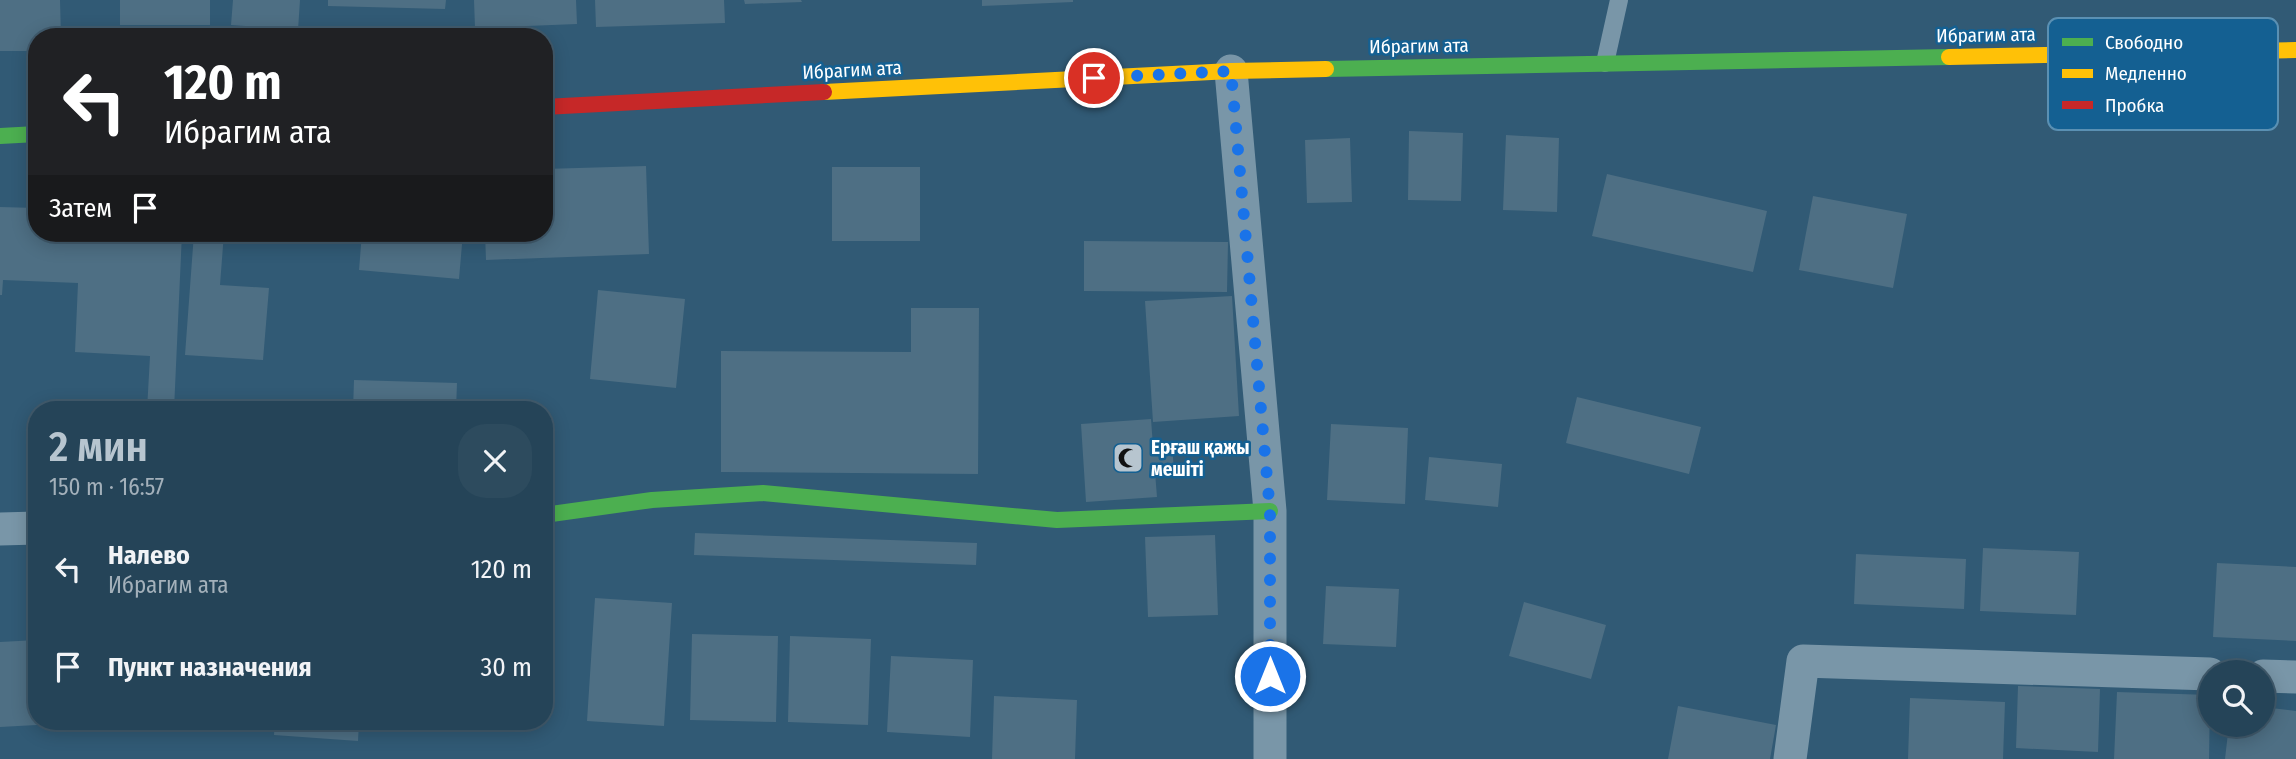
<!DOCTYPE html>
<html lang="ru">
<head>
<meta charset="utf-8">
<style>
	body { margin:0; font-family:"Fira Sans Condensed",sans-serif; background:#2d4b5e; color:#f1f3f6; height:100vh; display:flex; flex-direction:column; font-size:26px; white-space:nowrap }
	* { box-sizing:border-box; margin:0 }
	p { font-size:23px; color:#a3b0ba }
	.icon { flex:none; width:38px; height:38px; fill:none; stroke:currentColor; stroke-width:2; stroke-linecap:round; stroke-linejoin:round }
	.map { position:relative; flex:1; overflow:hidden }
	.drawer { position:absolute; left:28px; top:401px; width:525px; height:329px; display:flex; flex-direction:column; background:#254458; border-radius:28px; box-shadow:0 4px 18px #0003,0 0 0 2px #425c6e }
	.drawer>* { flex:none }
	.hud { position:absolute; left:28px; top:28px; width:525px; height:214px; border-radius:28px; box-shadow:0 4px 18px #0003,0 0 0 2px #425c6e; background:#202124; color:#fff; overflow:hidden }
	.buttons { position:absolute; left:2198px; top:660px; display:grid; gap:14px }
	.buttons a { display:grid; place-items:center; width:77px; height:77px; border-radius:50%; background:#254458; box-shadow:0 4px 18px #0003,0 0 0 2px #425c6e; font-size:35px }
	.pin { position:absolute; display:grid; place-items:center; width:60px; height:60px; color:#fff; margin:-30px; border:4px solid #fff; border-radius:50%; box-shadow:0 2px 7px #0007 }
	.me { position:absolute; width:77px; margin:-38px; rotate:0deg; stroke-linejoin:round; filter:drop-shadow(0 0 5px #0008) }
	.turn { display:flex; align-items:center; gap:24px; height:147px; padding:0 21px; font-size:32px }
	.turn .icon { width:91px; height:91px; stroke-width:2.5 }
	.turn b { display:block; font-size:49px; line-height:60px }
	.then { display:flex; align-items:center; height:66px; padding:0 21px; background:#0003; gap:14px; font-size:26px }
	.round { display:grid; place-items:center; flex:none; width:74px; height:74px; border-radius:28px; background:#2d4b5e }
	.overview { display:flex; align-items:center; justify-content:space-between; height:119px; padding:0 21px }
	h1 { font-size:42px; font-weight:600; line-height:52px; color:#b7c5cf }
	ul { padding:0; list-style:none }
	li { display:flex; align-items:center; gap:21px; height:98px; padding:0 21px }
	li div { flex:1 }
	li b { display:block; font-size:26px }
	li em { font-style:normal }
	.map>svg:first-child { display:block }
	.building { fill:#4e6f84 }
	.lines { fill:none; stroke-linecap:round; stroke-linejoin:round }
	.lane { stroke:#7996a8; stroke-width:18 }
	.street { stroke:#7996a8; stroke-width:33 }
	.fast { stroke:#4caf50; stroke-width:16 }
	.slow { stroke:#ffc107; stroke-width:16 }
	.jam { stroke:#c62828; stroke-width:16 }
	.route { stroke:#1a73e8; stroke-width:12; stroke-dasharray:0 21.6 }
	.labels { text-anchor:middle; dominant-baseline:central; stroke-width:5; stroke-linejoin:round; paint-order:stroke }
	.street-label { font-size:19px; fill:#fff; stroke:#146092 }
	.poi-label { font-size:19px; font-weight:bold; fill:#fff; stroke:#146092; text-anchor:start }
	.key { fill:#146092; stroke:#5a90b3; stroke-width:2 }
	.key-label { font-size:19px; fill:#fff }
</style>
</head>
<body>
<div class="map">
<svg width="2296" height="759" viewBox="0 0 2296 759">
	<rect width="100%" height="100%" fill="#315a75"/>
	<path class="building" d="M0,0h60l1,37h-24v14h-37z
		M120,0h90v25h-90z
		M233,0h67l-2,30 -67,-5z
		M328,0h118l-1,9 -117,-3z
		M474,0h102l1,24 -102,4z
		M595,0h129l1,23 -129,4z
		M744,0h57l1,2 -57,2z
		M982,0h91v2l-91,4z
		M1409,131l54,2 -2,68 -53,-1z
		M1506,135l53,3 -2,74 -54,-2z
		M1350,138l2,64 -45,1 -2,-63z
		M646,166l3,88 -163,6 -1,-27h59v-64z
		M832,167h88v74h-88z
		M1607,174l160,37 -14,61 -161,-36z
		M1813,196l94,18 -14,74 -94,-18z
		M0,207l37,1v25h145l-8,177h-27l3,-54 -75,-4 3,-69 -75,-3 -1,15h-2z
		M194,233h30l-4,52 49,3 -6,72 -78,-5z
		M362,233h101l-4,46 -100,-9z
		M1084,241l144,1 -1,50 -143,-1z
		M598,290l87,9 -9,89 -86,-9z
		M1232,296l7,120 -86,6 -8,-121z
		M911,308h68l-1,166 -257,-2v-121l190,1z
		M354,380l103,3 -1,27h-103z
		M1577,397l124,30 -12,47 -123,-31z
		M1151,419l2,27 19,-2 2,27 -19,1 2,25 -71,5 -5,-78z
		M1331,424l77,4 -3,76 -78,-4z
		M1429,457l73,7 -4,43 -73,-7z
		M695,533l282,10 -1,22 -282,-10z
		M1215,535l3,80 -70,2 -3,-80z
		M1983,548l96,4 -3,63 -96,-4z
		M1856,554l110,5 -2,50 -110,-5z
		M2217,563l79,4v74l-83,-4z
		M1326,586l73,3 -3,58 -73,-3z
		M595,598l77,5 -8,123 -77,-5z
		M1524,602l82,23 -15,54 -82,-23z
		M692,634l86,2 -2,86 -86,-2z
		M790,636l81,3 -3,86 -80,-3z
		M37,640v81h17l1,3 -55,3v-85z
		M891,656l82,4 -3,77 -83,-5z
		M2018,686l82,3 -2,63 -82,-4z
		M2117,692l93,3 -1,64h-95z
		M994,696l83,4 -2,59h-83z
		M1910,698l95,4 -2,57h-95z
		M1678,706l98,19 -6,34h-102z
		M2263,707l33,4v48h-71l4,-35h34z
		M275,721h84l-1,20 -84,-6z"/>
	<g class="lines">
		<path class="lane" d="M1605,63l14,-63"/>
		<path class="street" d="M1231,71l39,440v248
			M0,529l37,-1
			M2263,676l33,1
			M1790,759l13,-98 407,13"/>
		<path class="fast" d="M1326,69l623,-12
			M0,136l37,-2
			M544,515l108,-15 111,-7 294,27 213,-9"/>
		<path class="slow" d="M1949,57l347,-7
			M824,92l407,-21 95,-2"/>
		<path class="jam" d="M544,107l280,-15"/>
	</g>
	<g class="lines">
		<path class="route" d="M1094,78l137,-7 39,440v165"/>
	</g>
	<defs>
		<g id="mosque-square" transform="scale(1.575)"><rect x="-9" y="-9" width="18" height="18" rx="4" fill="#b7c5cf" stroke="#146092"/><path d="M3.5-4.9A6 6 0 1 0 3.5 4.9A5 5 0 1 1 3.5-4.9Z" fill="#111"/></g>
	</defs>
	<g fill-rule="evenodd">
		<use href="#mosque-square" x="1128" y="458"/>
	</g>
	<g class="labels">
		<g class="street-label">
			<text transform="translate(1986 35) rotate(-1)">Ибрагим ата</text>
			<text transform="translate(1419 46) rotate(-1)">Ибрагим ата</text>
			<text transform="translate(852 70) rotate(-3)">Ибрагим ата</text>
		</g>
		<g class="poi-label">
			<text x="1151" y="447">Ерғаш қажы<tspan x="1151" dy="22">мешіті</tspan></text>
		</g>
	</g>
	<rect x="2048" y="18" width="230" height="112" rx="10" class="key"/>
	<rect x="2062" y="38" width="31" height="8" fill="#4caf50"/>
	<rect x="2062" y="69" width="31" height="9" fill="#ffc107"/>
	<rect x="2062" y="101" width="31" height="8" fill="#c62828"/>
	<g class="key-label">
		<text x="2105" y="49">Свободно</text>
		<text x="2105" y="80">Медленно</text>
		<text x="2105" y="112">Пробка</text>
	</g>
</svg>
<div class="buttons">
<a><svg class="icon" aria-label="search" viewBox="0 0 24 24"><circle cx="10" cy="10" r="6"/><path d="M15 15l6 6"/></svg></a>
</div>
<div class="pin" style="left:1094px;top:78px;background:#d93025"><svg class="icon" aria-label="arrive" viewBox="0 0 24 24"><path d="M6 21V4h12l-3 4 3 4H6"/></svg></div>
<svg class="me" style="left:1270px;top:676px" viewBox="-20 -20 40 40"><circle r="17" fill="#1a73e8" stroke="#fff" stroke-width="3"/><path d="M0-11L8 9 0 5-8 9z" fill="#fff"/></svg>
<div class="hud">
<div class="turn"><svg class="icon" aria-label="left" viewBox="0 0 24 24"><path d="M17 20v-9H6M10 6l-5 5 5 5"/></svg><div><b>120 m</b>Ибрагим ата</div></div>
<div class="then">Затем<svg class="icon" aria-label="arrive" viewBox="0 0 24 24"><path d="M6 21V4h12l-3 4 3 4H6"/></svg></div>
</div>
<section class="drawer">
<div class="overview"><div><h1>2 мин</h1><p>150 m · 16:57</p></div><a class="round"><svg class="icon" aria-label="close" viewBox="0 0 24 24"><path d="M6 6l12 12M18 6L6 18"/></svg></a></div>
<ul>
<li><svg class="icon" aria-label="left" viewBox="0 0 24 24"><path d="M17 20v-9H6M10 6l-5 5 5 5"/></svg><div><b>Налево</b><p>Ибрагим ата</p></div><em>120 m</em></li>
<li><svg class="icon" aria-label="arrive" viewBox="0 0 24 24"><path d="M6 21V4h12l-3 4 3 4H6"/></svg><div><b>Пункт назначения</b></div><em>30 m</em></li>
</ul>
</section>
</div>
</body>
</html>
